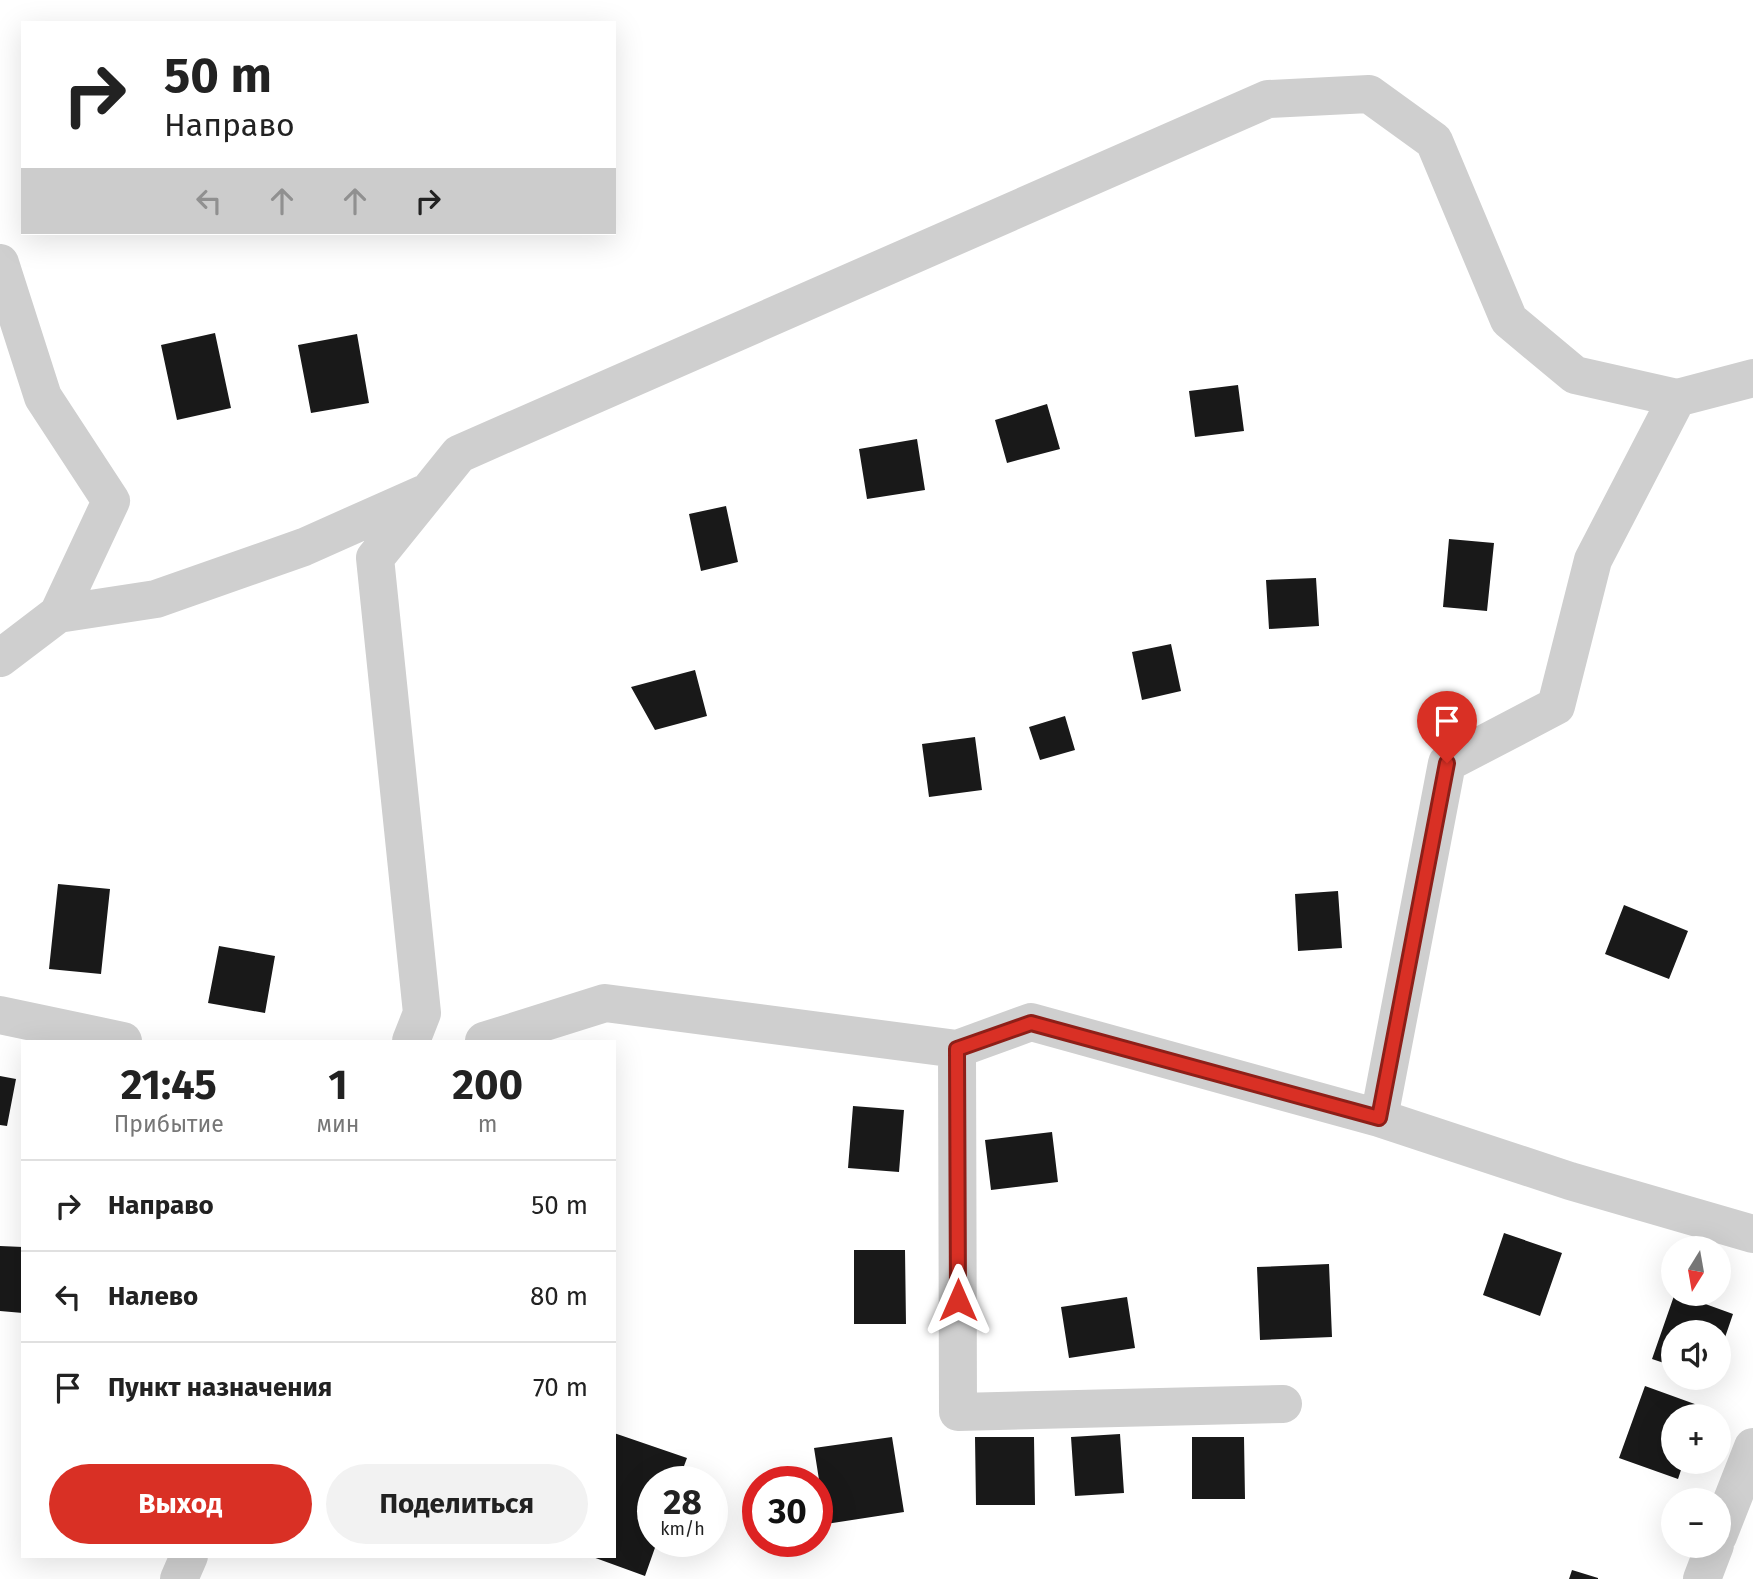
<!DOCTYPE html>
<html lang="ru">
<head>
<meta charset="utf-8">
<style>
	body { margin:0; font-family:"Fira Sans",sans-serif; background:#f2f2f2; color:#222; height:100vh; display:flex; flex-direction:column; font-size:26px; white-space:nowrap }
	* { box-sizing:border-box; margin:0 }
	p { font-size:23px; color:#767676 }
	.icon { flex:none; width:38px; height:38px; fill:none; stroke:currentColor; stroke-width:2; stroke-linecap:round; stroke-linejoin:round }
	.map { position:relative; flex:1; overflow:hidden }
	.drawer { position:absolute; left:21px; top:1040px; width:595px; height:518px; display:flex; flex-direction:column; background:#fff; border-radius:0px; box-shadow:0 7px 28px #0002 }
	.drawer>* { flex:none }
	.guide { position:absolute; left:21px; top:21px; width:595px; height:214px; border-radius:0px; box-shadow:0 7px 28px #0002; background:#fff; color:#222; overflow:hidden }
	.needle { width:46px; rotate:191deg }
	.fabs { position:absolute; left:1661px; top:1236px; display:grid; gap:14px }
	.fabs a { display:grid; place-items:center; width:70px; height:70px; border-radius:50%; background:#fff; box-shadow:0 7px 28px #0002; font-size:35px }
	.speed { position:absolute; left:637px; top:1466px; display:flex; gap:14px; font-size:35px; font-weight:700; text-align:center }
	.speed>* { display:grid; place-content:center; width:91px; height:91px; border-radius:50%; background:#fff; box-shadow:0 7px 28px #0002; line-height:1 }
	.speed small { font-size:18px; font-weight:400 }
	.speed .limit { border:10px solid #d22; background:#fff; color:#111 }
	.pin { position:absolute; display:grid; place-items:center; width:60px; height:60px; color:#fff; margin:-72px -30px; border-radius:50% 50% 50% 0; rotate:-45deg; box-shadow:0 0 7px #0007 }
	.pin .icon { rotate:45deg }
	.me { position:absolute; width:77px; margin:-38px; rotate:0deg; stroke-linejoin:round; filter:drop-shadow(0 0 5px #0008) }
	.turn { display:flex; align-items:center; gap:24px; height:147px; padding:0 28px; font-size:32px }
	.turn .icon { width:91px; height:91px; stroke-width:2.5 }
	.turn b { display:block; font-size:49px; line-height:60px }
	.lanes { display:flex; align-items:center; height:66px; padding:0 28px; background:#0003; justify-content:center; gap:35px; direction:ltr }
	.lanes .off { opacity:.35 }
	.eta { display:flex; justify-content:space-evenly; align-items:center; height:119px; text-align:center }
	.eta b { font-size:42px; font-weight:700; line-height:49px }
	.cta { display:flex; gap:14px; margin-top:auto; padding:14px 28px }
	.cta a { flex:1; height:80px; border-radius:42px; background:#d93025; color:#fff; font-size:28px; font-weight:700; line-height:80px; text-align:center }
	.cta a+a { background:#f2f2f2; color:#222 }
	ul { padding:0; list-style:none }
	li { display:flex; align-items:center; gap:21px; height:91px; padding:0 28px; border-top:2px solid #e0e0e0 }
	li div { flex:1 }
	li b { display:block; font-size:26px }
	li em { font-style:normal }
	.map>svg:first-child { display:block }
	.building { fill:#191919 }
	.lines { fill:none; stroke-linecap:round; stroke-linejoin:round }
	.minor { stroke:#cfcfcf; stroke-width:38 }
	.route-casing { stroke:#8d1f18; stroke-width:18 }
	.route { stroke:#d93025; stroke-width:12 }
</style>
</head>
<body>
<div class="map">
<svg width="1753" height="1579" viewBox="0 0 1753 1579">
	<rect width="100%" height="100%" fill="#fff"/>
	<path class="building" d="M215,333l16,75 -54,12 -16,-75z
		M357,334l12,69 -58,10 -13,-68z
		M1238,385l6,46 -49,6 -6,-46z
		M1047,404l13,45 -53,14 -12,-43z
		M917,439l8,51 -58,9 -8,-50z
		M726,506l12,56 -37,9 -12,-57z
		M1449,539l45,4 -7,68 -44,-4z
		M1316,578l3,48 -50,3 -3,-49z
		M1171,644l10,47 -39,9 -10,-48z
		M695,670l12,46 -52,14 -24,-43z
		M1065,716l10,34 -35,10 -11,-33z
		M975,737l7,53 -53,7 -7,-53z
		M58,884l52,5 -9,85 -52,-5z
		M1338,891l4,57 -44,3 -3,-57z
		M1624,905l64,26 -19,48 -64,-25z
		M219,946l56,10 -10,57 -57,-10z
		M0,1076l16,3 -9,47 -7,-1z
		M853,1106l51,4 -5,62 -51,-4z
		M1052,1132l6,50 -67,8 -6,-50z
		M1504,1233l58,20 -22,63 -57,-21z
		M0,1246l23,1v66l-23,-2z
		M854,1250h51l1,74h-52z
		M1329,1264l3,73 -72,3 -3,-73z
		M1675,1293l58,21 -14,41 -1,-23h-45v34l-21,-7z
		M1127,1297l8,51 -66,10 -8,-51z
		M1645,1386l58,21 -3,9h-27v45h11l-6,18 -59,-21z
		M614,1433l73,25 -9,24h-25v60h4l-12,34 -55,-20h24z
		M1120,1434l4,59 -49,3 -4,-59z
		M892,1437l12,75 -78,12 -12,-76z
		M975,1437h59l1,68h-59z
		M1192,1437h52l1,62h-53z
		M1572,1570l26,8v1h-29z"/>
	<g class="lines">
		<path class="minor" d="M0,263l43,134 68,104 -53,113 -58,44
			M58,614l98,-15 148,-52 119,-53
			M0,1015l123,26
			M411,1041l11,-28 -47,-455 84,-104 809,-355 101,-5 65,47 75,179 66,55 102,23 76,-20
			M484,1041l121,-38 352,46 74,-27 348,96 191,63 183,53
			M957,1049l1,363 325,-8
			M1379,1118l68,-355 109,-57 37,-146 84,-162
			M1718,1536l35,-89
			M179,1579l10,-23
			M1702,1579l13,-34"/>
	</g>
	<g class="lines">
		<g class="route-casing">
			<path id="route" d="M958,1300l-1,-251 74,-26 348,95 68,-355"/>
		</g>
		<use href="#route" class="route"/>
	</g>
</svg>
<div class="fabs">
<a><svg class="needle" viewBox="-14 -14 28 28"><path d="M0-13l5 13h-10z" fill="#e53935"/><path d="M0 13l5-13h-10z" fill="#767676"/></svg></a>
<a><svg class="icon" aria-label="sound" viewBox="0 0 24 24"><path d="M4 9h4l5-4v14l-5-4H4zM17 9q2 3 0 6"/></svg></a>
<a>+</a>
<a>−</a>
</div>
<div class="speed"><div>28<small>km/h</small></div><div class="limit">30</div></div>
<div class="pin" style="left:1447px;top:763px;background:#d93025"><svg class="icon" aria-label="arrive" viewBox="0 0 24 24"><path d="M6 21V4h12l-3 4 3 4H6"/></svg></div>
<svg class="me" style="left:958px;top:1300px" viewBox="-20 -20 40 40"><path d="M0-17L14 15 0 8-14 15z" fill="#d93025" stroke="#fff" stroke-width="4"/></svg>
<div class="guide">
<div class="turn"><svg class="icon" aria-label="right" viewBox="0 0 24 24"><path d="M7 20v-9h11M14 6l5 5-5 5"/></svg><div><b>50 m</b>Направо</div></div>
<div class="lanes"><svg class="icon off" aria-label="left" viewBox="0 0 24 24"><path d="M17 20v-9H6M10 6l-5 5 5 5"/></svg><svg class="icon off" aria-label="ahead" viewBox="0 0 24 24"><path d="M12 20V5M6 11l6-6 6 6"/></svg><svg class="icon off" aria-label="ahead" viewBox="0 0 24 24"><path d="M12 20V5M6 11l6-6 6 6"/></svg><svg class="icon" aria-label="right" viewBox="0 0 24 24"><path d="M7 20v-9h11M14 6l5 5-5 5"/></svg></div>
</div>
<section class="drawer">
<div class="eta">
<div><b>21:45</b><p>Прибытие</p></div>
<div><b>1</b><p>мин</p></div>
<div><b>200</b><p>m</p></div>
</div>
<ul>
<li><svg class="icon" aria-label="right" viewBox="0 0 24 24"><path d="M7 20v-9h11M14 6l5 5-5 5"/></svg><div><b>Направо</b></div><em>50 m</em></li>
<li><svg class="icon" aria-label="left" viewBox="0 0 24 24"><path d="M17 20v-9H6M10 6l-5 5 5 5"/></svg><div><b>Налево</b></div><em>80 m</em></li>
<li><svg class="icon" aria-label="arrive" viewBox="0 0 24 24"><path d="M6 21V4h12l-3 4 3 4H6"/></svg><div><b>Пункт назначения</b></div><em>70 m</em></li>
</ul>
<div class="cta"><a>Выход</a><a>Поделиться</a></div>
</section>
</div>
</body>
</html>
